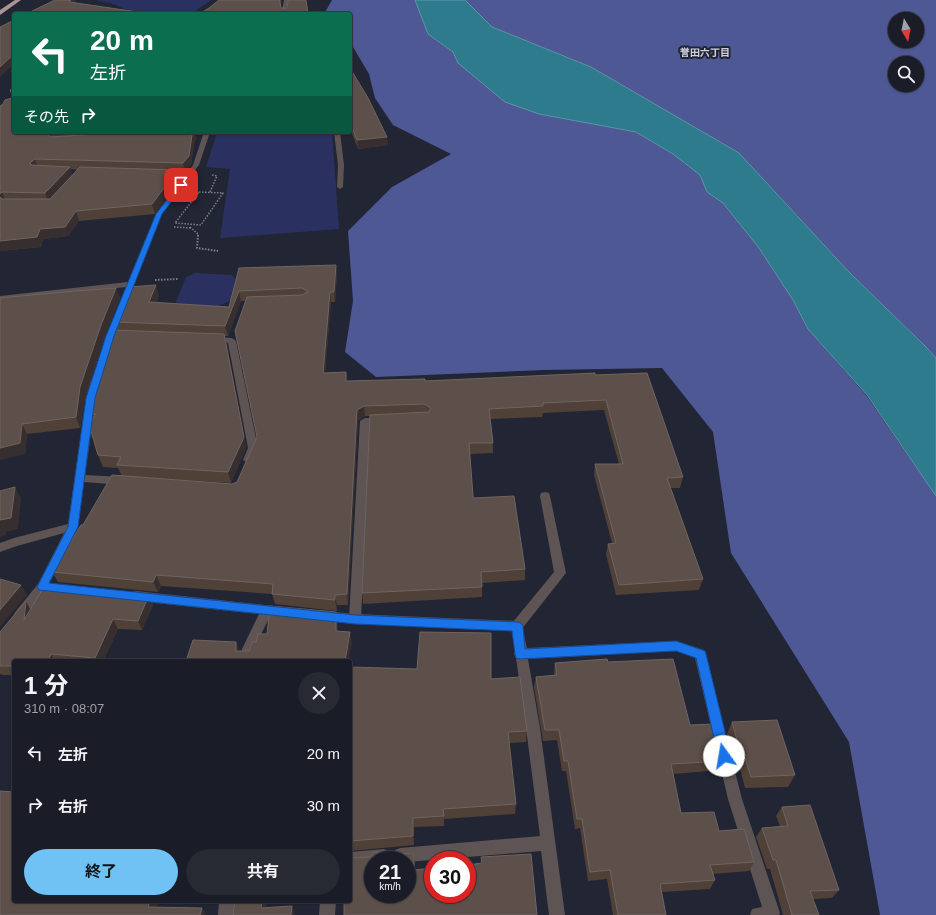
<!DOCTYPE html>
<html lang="ja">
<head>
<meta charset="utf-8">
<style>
	body { margin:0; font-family:Arial,"Noto Sans JP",sans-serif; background:#272933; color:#f1f3f6; height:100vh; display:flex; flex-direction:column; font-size:15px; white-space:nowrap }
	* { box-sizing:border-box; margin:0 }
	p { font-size:13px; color:#9fa1a7 }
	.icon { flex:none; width:22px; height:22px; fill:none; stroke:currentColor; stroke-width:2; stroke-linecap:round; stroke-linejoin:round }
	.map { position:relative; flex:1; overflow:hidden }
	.sheet { position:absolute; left:12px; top:659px; width:340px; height:244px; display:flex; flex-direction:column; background:#1a1c27; border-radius:4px; box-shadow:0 1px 3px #0004,0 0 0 1px #383a44 }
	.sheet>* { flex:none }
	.banner { position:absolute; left:12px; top:12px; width:340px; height:122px; border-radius:4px; box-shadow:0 1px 3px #0004,0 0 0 1px #383a44; background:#0b6e4f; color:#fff; overflow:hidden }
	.needle { width:26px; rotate:170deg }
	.buttons { position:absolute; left:888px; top:12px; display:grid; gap:8px }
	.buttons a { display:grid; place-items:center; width:36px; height:36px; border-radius:50%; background:#1a1c27; box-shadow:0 1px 3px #0004,0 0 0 1px #383a44; font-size:20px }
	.speed { position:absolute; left:364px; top:851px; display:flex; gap:8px; font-size:20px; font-weight:700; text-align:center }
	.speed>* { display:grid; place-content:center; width:52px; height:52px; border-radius:50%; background:#1a1c27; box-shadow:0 1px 3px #0004,0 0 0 1px #383a44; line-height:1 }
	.speed small { font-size:10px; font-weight:400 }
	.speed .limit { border:6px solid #d22; background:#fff; color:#111 }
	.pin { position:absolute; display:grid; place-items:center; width:34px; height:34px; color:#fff; margin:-17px; border-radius:8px; box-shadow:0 2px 6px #0006 }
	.me { position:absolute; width:44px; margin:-22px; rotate:347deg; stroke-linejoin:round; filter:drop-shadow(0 0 3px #0008) }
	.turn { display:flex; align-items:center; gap:14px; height:84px; padding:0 12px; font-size:18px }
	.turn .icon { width:52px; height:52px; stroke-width:2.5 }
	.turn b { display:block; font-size:28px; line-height:34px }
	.then { display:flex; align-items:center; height:38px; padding:0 12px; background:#0003; gap:8px; font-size:15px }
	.round { display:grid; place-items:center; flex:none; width:42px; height:42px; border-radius:21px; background:#272933 }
	.headline { display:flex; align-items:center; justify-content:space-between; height:68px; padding:0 12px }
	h1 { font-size:24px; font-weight:700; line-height:30px }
	.primary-button { display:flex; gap:8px; margin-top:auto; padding:8px 12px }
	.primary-button a { flex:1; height:46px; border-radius:24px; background:#70c1f4; color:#111; font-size:16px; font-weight:700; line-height:46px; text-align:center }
	.primary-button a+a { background:#272933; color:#f1f3f6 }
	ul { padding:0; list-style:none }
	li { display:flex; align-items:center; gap:12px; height:52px; padding:0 12px }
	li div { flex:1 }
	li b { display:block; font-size:15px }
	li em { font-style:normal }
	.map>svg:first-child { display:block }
	.green { fill:#2a3160 }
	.forest { fill:#4e5895; fill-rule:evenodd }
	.water { fill:#2e7b8e; stroke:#5f95a5 }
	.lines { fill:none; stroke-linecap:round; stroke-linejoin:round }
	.path-far1 { stroke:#7e818d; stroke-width:1.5; stroke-dasharray:1.5 1.5; stroke-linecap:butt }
	.path { stroke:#7e818d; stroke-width:2; stroke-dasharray:1.5 1.5; stroke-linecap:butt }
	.lane { fill:#5e5454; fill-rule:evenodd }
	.street { fill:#5e5454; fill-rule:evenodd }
	.highway { fill:#ab9493; fill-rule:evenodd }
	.wall { fill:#4f4038; fill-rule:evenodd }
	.shaded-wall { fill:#372f2f }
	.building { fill:#5d504a; stroke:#6f6461; fill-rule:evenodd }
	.route { fill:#1a73e8; stroke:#114b97 }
	.labels { text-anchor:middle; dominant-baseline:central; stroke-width:4; stroke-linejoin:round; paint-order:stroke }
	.far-neighbourhood-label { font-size:10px; font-weight:bold; fill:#d0d2dc; stroke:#222534 }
</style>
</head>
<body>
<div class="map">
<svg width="936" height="915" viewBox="0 0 936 915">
	<rect width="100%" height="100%" fill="#222534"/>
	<path class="green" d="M99,0h112l-20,14h-36l-30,-5 -15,-6 -13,-2z
		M217,132h115l7,97 -119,9 10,-69 -24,-2z
		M195,273l37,2 3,4 -3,21 -19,8 -39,-1 12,-30z"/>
	<path class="forest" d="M332,0h83l13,34 25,18 6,11 23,18 57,33 97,18 37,22 27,21 7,17 16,11 36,45 34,52 15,29 58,66 70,101v419h-56l-31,-173 -118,-189 -18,-121 -51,-64 -118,2 -168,7 -31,-25 8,-51 -5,-70 44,-44 59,-33 -58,-29 -18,-27 -6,-24 -19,-32v-28h-26z
		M465,0h471v358l-11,-12 -76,-74 -110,-119 -148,-86 -99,-40zM895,19h22v22h-22zM895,63h22v22h-22z"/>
	<path class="water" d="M415,0h50l27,27 99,40 148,86 110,119 76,74 11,12v138l-69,-101 -59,-66 -15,-29 -34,-52 -36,-45 -16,-11 -7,-17 -27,-21 -37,-22 -97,-18 -34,-12 -47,-39 -5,-11 -25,-18z"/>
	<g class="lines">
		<path class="path-far1" d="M199,192l24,1 -22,32 -26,-2z
			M210,192l7,-16 -5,-1
			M174,227l18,1
			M190,227l8,7v2"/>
		<path class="path" d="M198,235l-1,13 21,3
			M155,280l24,-1"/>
		<path class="lane" d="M365,418h18l5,3 -5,3h-13l-9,195 -2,4 -4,1 -4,-1 -2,-4 11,-198z
			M545,492l4,1 1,3 16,77 -45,57 -4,1 -4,-1 -2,-4 2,-4 41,-50 -14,-76 1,-3z
			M320,901h16l-1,14h-16z"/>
		<path class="street" d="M284,0h4l-2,10 1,4h-4l-1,-4z
			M14,101v4l-14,4v-4z
			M204,132h6l-11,33 -37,49 -51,130h-6l-1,-2 22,-55 -126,13v-4l128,-14 28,-68 37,-49z
			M334,132h6l4,33 -1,22 -3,2 -3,-2 1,-22z
			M212,337l20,1 4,3 22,107 -6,14 -4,1 -5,-3 5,-12 -20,-105 -19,-1 -1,-2z
			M96,377l5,3 -5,18 -11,77 37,2 4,1 1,3 -1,3 -4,1 -38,-3 -6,45 -32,63 -22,27 -4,2 -4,-2 -2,-3 2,-3 22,-27 26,-51 -47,13 -17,6v-9l14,-5 54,-14 18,-126 5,-18z
			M136,591l147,16 4,2 2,3 -2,3 -4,2 -13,-1 -16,33 -1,12h-12l1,-12 17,-35 -123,-13 -4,-2 -2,-3 2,-3z
			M323,611l32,3 162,7 4,1 6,26 149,-7 28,9 38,149 38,114 -1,2h-29l2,-6 10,-2 -34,-108 -33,-141 -19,-7 -148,8 12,69 25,187h-16l-8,-64 -134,11v-2h-12l-2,-5 2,-5 5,-2 140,-12 -14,-108 -10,-70 -2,-4 1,-2 -3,-21 -157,-7 -32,-3 -4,-1 -2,-4 2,-4z
			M384,849l5,2 2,5 -1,4h-17v4l-23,2v-14z
			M219,901h16l-1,14h-16z"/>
		<path class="highway" d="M15,0h6l-21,15v-5z"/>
	</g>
	<path class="wall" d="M350,68l38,77 -30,4 -8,-21z
		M14,84v48h179l3,5 -2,7 -3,21 -6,7h-7l2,7 -25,35 -76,7 -11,15 -25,3 -2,8 -41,4v-142l12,-11 -2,-7zM70,169l8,1 -6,5z
		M336,265l1,10 -2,27h-4l-6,71 21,-1 1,9h78l170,-6 88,102 -3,11h-10l33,91 -4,11 -83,5 -10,-41 2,-10 4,-1 -18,-68 1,-11h24l-15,-54 -61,3 -1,4 -52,2 3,24v10l-23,1 3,42 52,73v11l-43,3v14l-119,7 -1,-11 8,-177h-5l-7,5 -10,184h-11v6l-62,-7 -3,-10 -111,-8 -3,6 -100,-10 -6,-10 31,-47 39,-49 -4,-8 -15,-1 -5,-12 -7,-34 -2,-6 27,-85 -2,-8 45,-27 -3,8 73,4 10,-39zM241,301h5l11,136 -20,45 -5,2 -98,-7 97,6 15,-35 -21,-112h3z
		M116,288l4,10 -15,38 -20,62 -5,30 -53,6 -2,20 -25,-156z
		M149,595l4,10 -11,25 -24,-1 -15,32h-89v14h-11l-3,-1v-42l26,-31 4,8z
		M608,662l82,63 34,36 -4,9 -47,4 8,39 38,18 35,31 -5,9 -36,3 2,6 -5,9 -48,3 4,23h-53l-6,-36 -19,2 -8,-53 -5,1 -9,-58h-4l-5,-31 -14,1 -9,-54 2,-10 18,-1v-3l1,-10z
		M350,667l141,12 36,52 -1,11 -17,1 7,61 -1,10 -71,5v7l-30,1v18l-64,6z
		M732,722l63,53 -7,12 -43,1 -5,-19h-4l-9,-35z
		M782,807l57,83 -7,8 -19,1 6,16h-36l-13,-46h-3l-11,-32 6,-9 18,-2 -4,-10z"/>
	<path class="shaded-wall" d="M71,0h4l2,4 -8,-2z
		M280,0h2l-1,10 -1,-7z
		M14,54v10l-14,13v-10z
		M193,132h2l1,5 -2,7 -3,21 -6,7 -2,-9z
		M387,137l1,8 -30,4 -1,-9z
		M35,159l3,9 -4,4 -4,-9z
		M70,167l3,9 -25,26 -3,-9z
		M178,170l2,9 -25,35 -3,-10z
		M2,192l4,10 -6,-1v-7z
		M76,211l3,10 -11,15 -25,3 -2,8 -41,4v-10l40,-12z
		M336,265l1,10 -2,27 -1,-10z
		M156,285l3,10 -7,17 -3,-10z
		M116,288l4,10 -15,38 -20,62 -5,30 -4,-11 4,-30 21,-62z
		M239,291l2,10 -13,35 -3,-10z
		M330,292l1,10 -7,81 -1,-10z
		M224,334l3,10 19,104 -15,35 -3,-11z
		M346,372l1,10 -1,-1z
		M364,406l1,10 -7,5 -10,184 -1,-11 10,-184z
		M22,424l5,10 -2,20 -25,6v-12z
		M15,487l6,11 -3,31 -12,3v3l-6,2v-17z
		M156,575l5,11 -3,6 -5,-10z
		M21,585l6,10 -27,32v-17z
		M149,595l4,10 -11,25 -4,-9z
		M335,595l2,10v6l-2,-11z
		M26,601l5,10 -7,9z
		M336,612l2,12v19l-2,-12z
		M113,619l5,10 -15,32h-7l-1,-3z
		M350,632l2,11 -4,18h-3z
		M236,642l4,11 -4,-2z
		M51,654l4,7h-7z
		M413,818l1,9v18l-1,-9z
		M414,854l1,9v16l-1,-9z
		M150,901h9l-4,14 -7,-8z
		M262,901h5l-1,14 -5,-7z
		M292,906l3,8v1h-4z
		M202,908l4,7h-6z"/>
	<path class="building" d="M55,0h16l-2,2 83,12h-126z
		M219,0h61v3l1,5h6l1,-8h18l2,14h-109l10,-6z
		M14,20v34l-14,13v-40z
		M350,68l18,30 19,39 -30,3 -7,-18z
		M14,84v48h32l-1,1 5,4 80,-5h63l-1,3 -3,21 -6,7 -148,-4 -5,4 2,2 38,2 -25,26 -43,-1 -2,2v-85l5,-9 7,-2v-5l-2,-2z
		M80,167l98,3 -26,34 -76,7 -11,16 -25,2 -3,8 -37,4v-44l2,2h48z
		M336,265l-2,27h-4l-7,81 23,-1v9l79,-2v2l170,-8v2l52,-2 36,104 -16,1 36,101 -84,6 -11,-41 8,-1 -21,-79h28l-17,-64 -63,3v3l-54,3 4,34h-24l4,53 1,2 40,-2 11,73 -44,3 1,15 -120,6 8,-178 59,-3 2,-4 -7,-4 -60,2 -7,4 -10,184 -12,1v5l-63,-6 1,-10 -117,-9 -3,7 -101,-10 29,-47h2l29,-50 120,9 5,-2 20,-45 -22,-106 12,-34 55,-2 6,-3 -6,-4 -63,3 -14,35 -111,-4 14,-35 28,-2 -7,17 80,5 10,-39z
		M116,288l-15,37 -21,62 -4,30 -54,7 -2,19 -20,5v-150l75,-7z
		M110,330l114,4 20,103 -16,35 -111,-7 4,-8 -23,-2 -9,-31 7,-10 -7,1 4,-28z
		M15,487l-4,31 -11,2v-29z
		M0,579l21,6 -21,25z
		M45,585l104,10 -11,26 -25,-2 -18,39 -44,-4 -3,7h-34v5h-14v-34l26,-31 -2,19z
		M270,606l66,6v19l14,1 -5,29h-159l7,-21 43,2v9h13l3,-9h4l2,-8h9z
		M420,632l71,1v46l29,-2 7,54 -19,1 8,72 -73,5 1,7 -31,2v18l-63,5v-174l67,2z
		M607,659l1,3 65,-3 17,66 26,-1 8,37 -53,3 10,49 33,-1 5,19 25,-2 10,33 -44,3 5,15 -55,4 6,31h-48l-8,-45 -20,2 -8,-53h-5l-9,-58h-4l-5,-31h-14l-9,-53 21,-2 -2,-12z
		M777,720l18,55 -44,2 -6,-19h-3l-10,-36z
		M0,791l14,1v109h136l-2,6 54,1 -2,7h-200z
		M810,805l29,85 -29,1 9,24h-27l-16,-55h-3l-11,-32 26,-2 -6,-19z
		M373,852l41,2v16l19,-2v26h34v-29l15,-2 -1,-6 50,-3 6,61h-193v-14h6v-43l21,-1zM373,860h34v34h-34z
		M235,901h27l-1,7 31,-2 -1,9h-58z"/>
	<path class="route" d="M179,184l5,1 -22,29 -48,122 -19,62 -17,129 -29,56 306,32 162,7 4,1 2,3 2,23 151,-8 29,10 1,3 25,102 -2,4 -5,1 -4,-1 -2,-4 -22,-98 -20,-7 -156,8 -4,-1 -1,-4 -3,-23 -157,-7 -316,-34 -2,-3 31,-60 18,-129 20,-62 50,-122z"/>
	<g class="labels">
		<g class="far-neighbourhood-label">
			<text x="705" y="52">誉田六丁目</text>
		</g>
	</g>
</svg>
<div class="buttons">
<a><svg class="needle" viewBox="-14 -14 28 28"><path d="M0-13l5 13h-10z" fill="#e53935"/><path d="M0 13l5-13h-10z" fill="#9fa1a7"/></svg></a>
<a><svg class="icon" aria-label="search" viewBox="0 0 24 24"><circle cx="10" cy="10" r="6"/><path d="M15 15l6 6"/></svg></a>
</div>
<div class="speed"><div>21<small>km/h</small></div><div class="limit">30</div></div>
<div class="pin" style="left:181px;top:185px;background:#d93025"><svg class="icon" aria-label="arrive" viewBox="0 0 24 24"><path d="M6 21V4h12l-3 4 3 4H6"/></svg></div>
<svg class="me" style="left:724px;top:756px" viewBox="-20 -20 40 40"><circle r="19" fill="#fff"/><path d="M0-13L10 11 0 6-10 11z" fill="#1a73e8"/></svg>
<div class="banner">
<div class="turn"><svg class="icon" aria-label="left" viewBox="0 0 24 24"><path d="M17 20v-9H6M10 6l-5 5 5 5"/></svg><div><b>20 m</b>左折</div></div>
<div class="then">その先<svg class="icon" aria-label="right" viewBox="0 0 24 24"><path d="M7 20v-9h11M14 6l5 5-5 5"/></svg></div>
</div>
<section class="sheet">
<div class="headline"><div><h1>1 分</h1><p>310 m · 08:07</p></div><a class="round"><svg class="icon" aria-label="close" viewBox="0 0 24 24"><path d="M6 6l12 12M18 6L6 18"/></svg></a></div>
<ul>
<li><svg class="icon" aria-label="left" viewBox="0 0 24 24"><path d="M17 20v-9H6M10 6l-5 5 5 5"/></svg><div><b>左折</b></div><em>20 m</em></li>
<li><svg class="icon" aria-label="right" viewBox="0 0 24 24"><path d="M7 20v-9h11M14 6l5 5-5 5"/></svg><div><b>右折</b></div><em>30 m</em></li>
</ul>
<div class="primary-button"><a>終了</a><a>共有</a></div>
</section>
</div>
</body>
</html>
